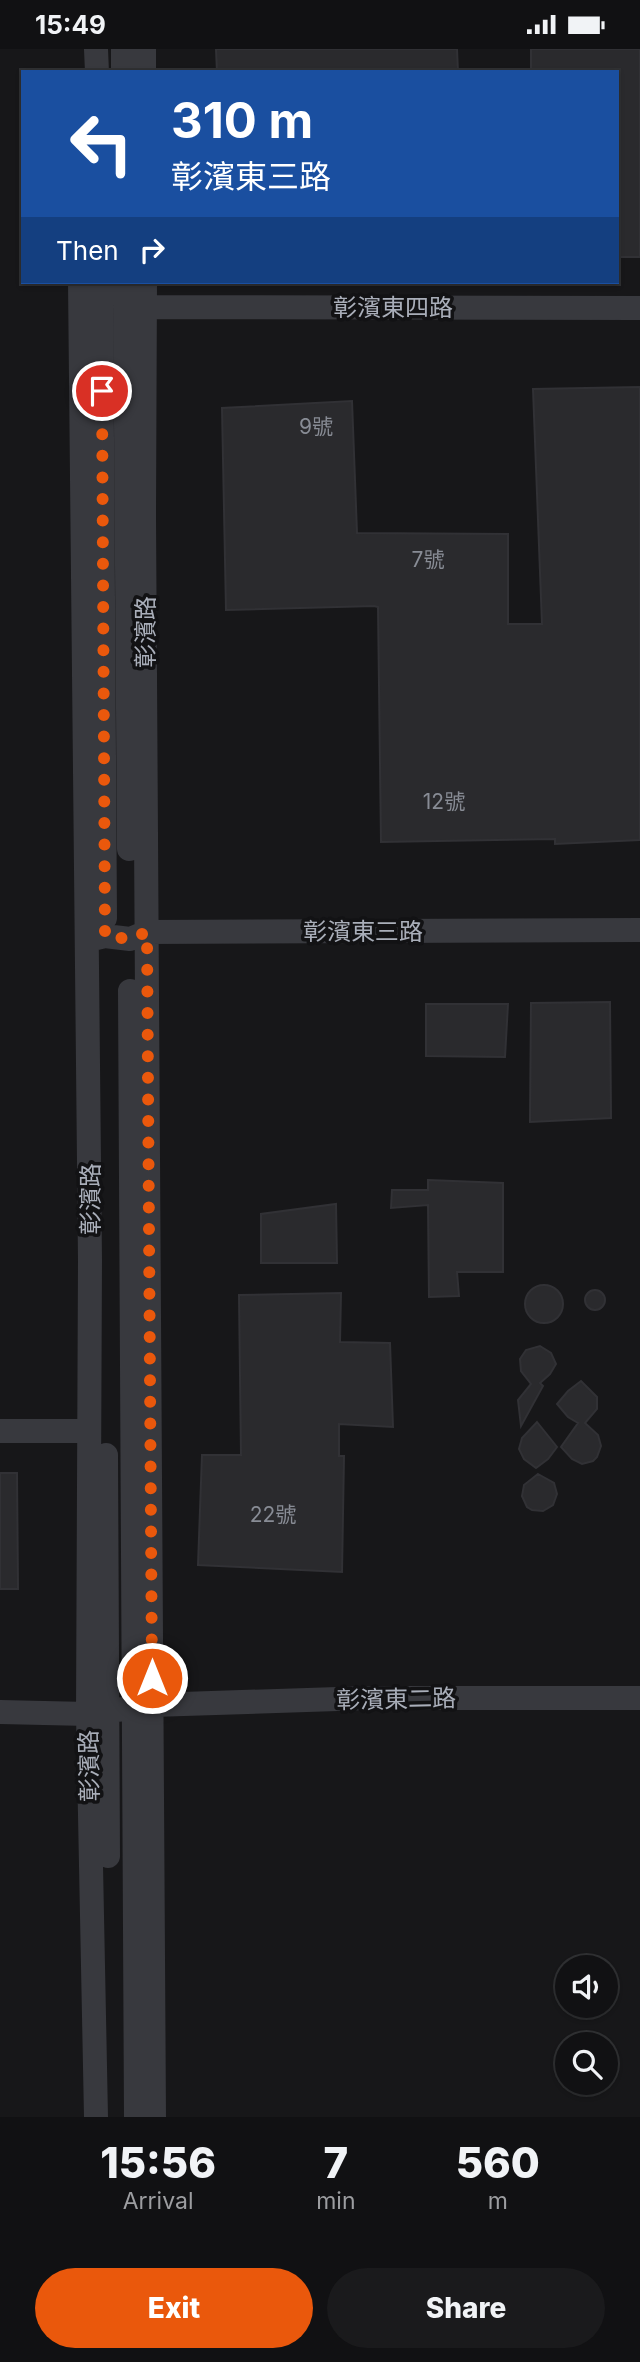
<!DOCTYPE html>
<html lang="en">
<head>
<meta charset="utf-8">
<style>
	body { margin:0; font-family:Inter,"Noto Sans TC",sans-serif; background:#1a1a1c; color:#f1f3f6; height:100vh; display:flex; flex-direction:column; font-size:26px; white-space:nowrap }
	* { box-sizing:border-box; margin:0 }
	p { font-size:23px; color:#9c9da0 }
	.icon { flex:none; width:38px; height:38px; fill:none; stroke:currentColor; stroke-width:2; stroke-linecap:round; stroke-linejoin:round }
	.map { position:relative; height:2068px; overflow:hidden }
	.details { display:flex; flex-direction:column; background:#111113; flex:1 }
	.details>* { flex:none }
	.guide { position:absolute; left:21px; top:21px; width:598px; height:214px; border-radius:0px; box-shadow:0 2px 5px #0004,0 0 0 2px #303133; background:#1a4fa0; color:#fff; overflow:hidden }
	.tools { position:absolute; left:555px; top:1906px; display:grid; gap:14px }
	.tools a { display:grid; place-items:center; width:63px; height:63px; border-radius:50%; background:#111113; box-shadow:0 2px 5px #0004,0 0 0 2px #303133; font-size:35px }
	.pin { position:absolute; display:grid; place-items:center; width:60px; height:60px; color:#fff; margin:-30px; border:4px solid #fff; border-radius:50%; box-shadow:0 2px 7px #0007 }
	.me { position:absolute; width:77px; margin:-38px; rotate:0deg; stroke-linejoin:round; filter:drop-shadow(0 0 5px #0008) }
	.turn { display:flex; align-items:center; gap:24px; height:147px; padding:0 35px; font-size:32px }
	.turn .icon { width:91px; height:91px; stroke-width:2.5 }
	.turn b { display:block; font-size:49px; line-height:60px }
	.then { display:flex; align-items:center; height:66px; padding:0 35px; background:#0003; gap:14px; font-size:26px }
	.eta { display:flex; justify-content:space-evenly; align-items:center; height:119px; text-align:center }
	.eta b { font-size:42px; font-weight:800; line-height:49px }
	.action { display:flex; gap:14px; margin-top:auto; padding:14px 35px }
	.action a { flex:1; height:80px; border-radius:42px; background:#ea580c; color:#fff; font-size:28px; font-weight:800; line-height:80px; text-align:center }
	.action a+a { background:#1a1a1c; color:#f1f3f6 }
	.status { display:flex; justify-content:space-between; align-items:center; height:49px; padding:0 35px; background:#111113; direction:ltr }
	.status svg { height:19px; fill:currentColor }
	.map>svg:first-child { display:block }
	.building { fill:#2a2a2d; stroke:#313135; stroke-width:2 }
	.lines { fill:none; stroke-linecap:round; stroke-linejoin:round }
	.minor { stroke:#38393e; stroke-width:24 }
	.route { stroke:#ea580c; stroke-width:12; stroke-dasharray:0 21.6 }
	.labels { text-anchor:middle; dominant-baseline:central; stroke-width:7; stroke-linejoin:round; paint-order:stroke }
	.number-label { font-size:21px; fill:#888c95 }
	.street-label { font-size:24px; fill:#a9aeb9; stroke:#121214 }
</style>
</head>
<body>
<div class="status"><b>15:49</b><svg viewBox="0 0 49 12"><path d="M0 12V9h3v3zM5 12V6h3v6zM10 12V3h3v9zM15 12V0h3v12zM26 1h20v11H26zM47 4h2v5h-2z"/></svg></div>
<div class="map">
<svg width="640" height="2068" viewBox="0 0 640 2068">
	<rect width="100%" height="100%" fill="#171719"/>
	<path class="building" d="M216,0h241l1,23h-241z
		M531,0h109v208h-22v-185h-87z
		M640,338v453l-85,4v-5l-174,3 -3,-235 -4,-1 -148,4 -4,-202 130,-7 5,132 151,1v90h34l-9,-235z
		M610,953l1,116 -81,4 1,-119z
		M426,955h82l-3,53 -79,-1z
		M428,1131l75,3v89h-46l2,24 -30,1 -1,-92 -37,3 1,-18h36z
		M336,1155l1,59h-76v-49z
		M525 1255a19 19 0 1 1 38 0a19 19 0 1 1-38 0Z
		M585 1251a10 10 0 1 1 20 0a10 10 0 1 1-20 0Z
		M341,1244l-1,49 50,1 3,84 -54,-3v32h5l-2,116 -144,-7 4,-110h39l-2,-160z
		M540,1297l11,7 5,11 -6,10 -10,9 3,3 -22,40 -3,-26 13,-16 -10,-13 -1,-12 6,-9z
		M581,1332l16,16v12l-12,14 13,12 3,11 -4,11 -4,4 -11,3 -10,-5 -11,-12 17,-24 -10,-6 -11,-13 11,-13z
		M537,1373l20,25 -9,12 -12,9 -12,-9 -5,-10 3,-11z
		M0,1424h17l1,116h-18z
		M538,1425l16,9 3,11 -4,11 -10,6 -11,-1 -5,-3 -5,-11 2,-11z"/>
	<g class="lines">
		<path class="minor" d="M96,0l1,23
			M123,0v23
			M144,0v23
			M80,233l10,978 -2,454 8,403
			M101,233l4,636
			M125,233l4,567
			M145,233l-1,234 10,1601
			M146,258l494,1
			M88,891l17,-4 25,3 17,-7 493,-2
			M130,942l6,1126
			M0,1382h89
			M106,1406l2,401
			M0,1663l88,2 64,-9 216,-7h272"/>
	</g>
	<g class="lines">
		<path class="route" d="M102,342l3,545 25,3 17,-7 5,746"/>
	</g>
	<g class="labels">
		<g class="number-label">
			<text x="316" y="377">9號</text>
			<text x="428" y="510">7號</text>
			<text x="444" y="752">12號</text>
			<text x="273" y="1465">22號</text>
		</g>
		<g class="street-label">
			<text x="393" y="258">彰濱東四路</text>
			<text transform="translate(145 583) rotate(-90)">彰濱路</text>
			<text x="363" y="882">彰濱東三路</text>
			<text transform="translate(90 1150) rotate(-90)">彰濱路</text>
			<text transform="translate(396 1650) rotate(-1)">彰濱東二路</text>
			<text transform="translate(89 1717) rotate(-91)">彰濱路</text>
		</g>
	</g>
</svg>
<div class="tools">
<a><svg class="icon" aria-label="sound" viewBox="0 0 24 24"><path d="M4 9h4l5-4v14l-5-4H4zM17 9q2 3 0 6"/></svg></a>
<a><svg class="icon" aria-label="search" viewBox="0 0 24 24"><circle cx="10" cy="10" r="6"/><path d="M15 15l6 6"/></svg></a>
</div>
<div class="pin" style="left:102px;top:342px;background:#d93025"><svg class="icon" aria-label="arrive" viewBox="0 0 24 24"><path d="M6 21V4h12l-3 4 3 4H6"/></svg></div>
<svg class="me" style="left:152px;top:1629px" viewBox="-20 -20 40 40"><circle r="17" fill="#ea580c" stroke="#fff" stroke-width="3"/><path d="M0-11L8 9 0 5-8 9z" fill="#fff"/></svg>
<div class="guide">
<div class="turn"><svg class="icon" aria-label="left" viewBox="0 0 24 24"><path d="M17 20v-9H6M10 6l-5 5 5 5"/></svg><div><b>310 m</b>彰濱東三路</div></div>
<div class="then">Then<svg class="icon" aria-label="right" viewBox="0 0 24 24"><path d="M7 20v-9h11M14 6l5 5-5 5"/></svg></div>
</div>
</div>
<section class="details">
<div class="eta">
<div><b>15:56</b><p>Arrival</p></div>
<div><b>7</b><p>min</p></div>
<div><b>560</b><p>m</p></div>
</div>
<div class="action"><a>Exit</a><a>Share</a></div>
</section>
</body>
</html>
